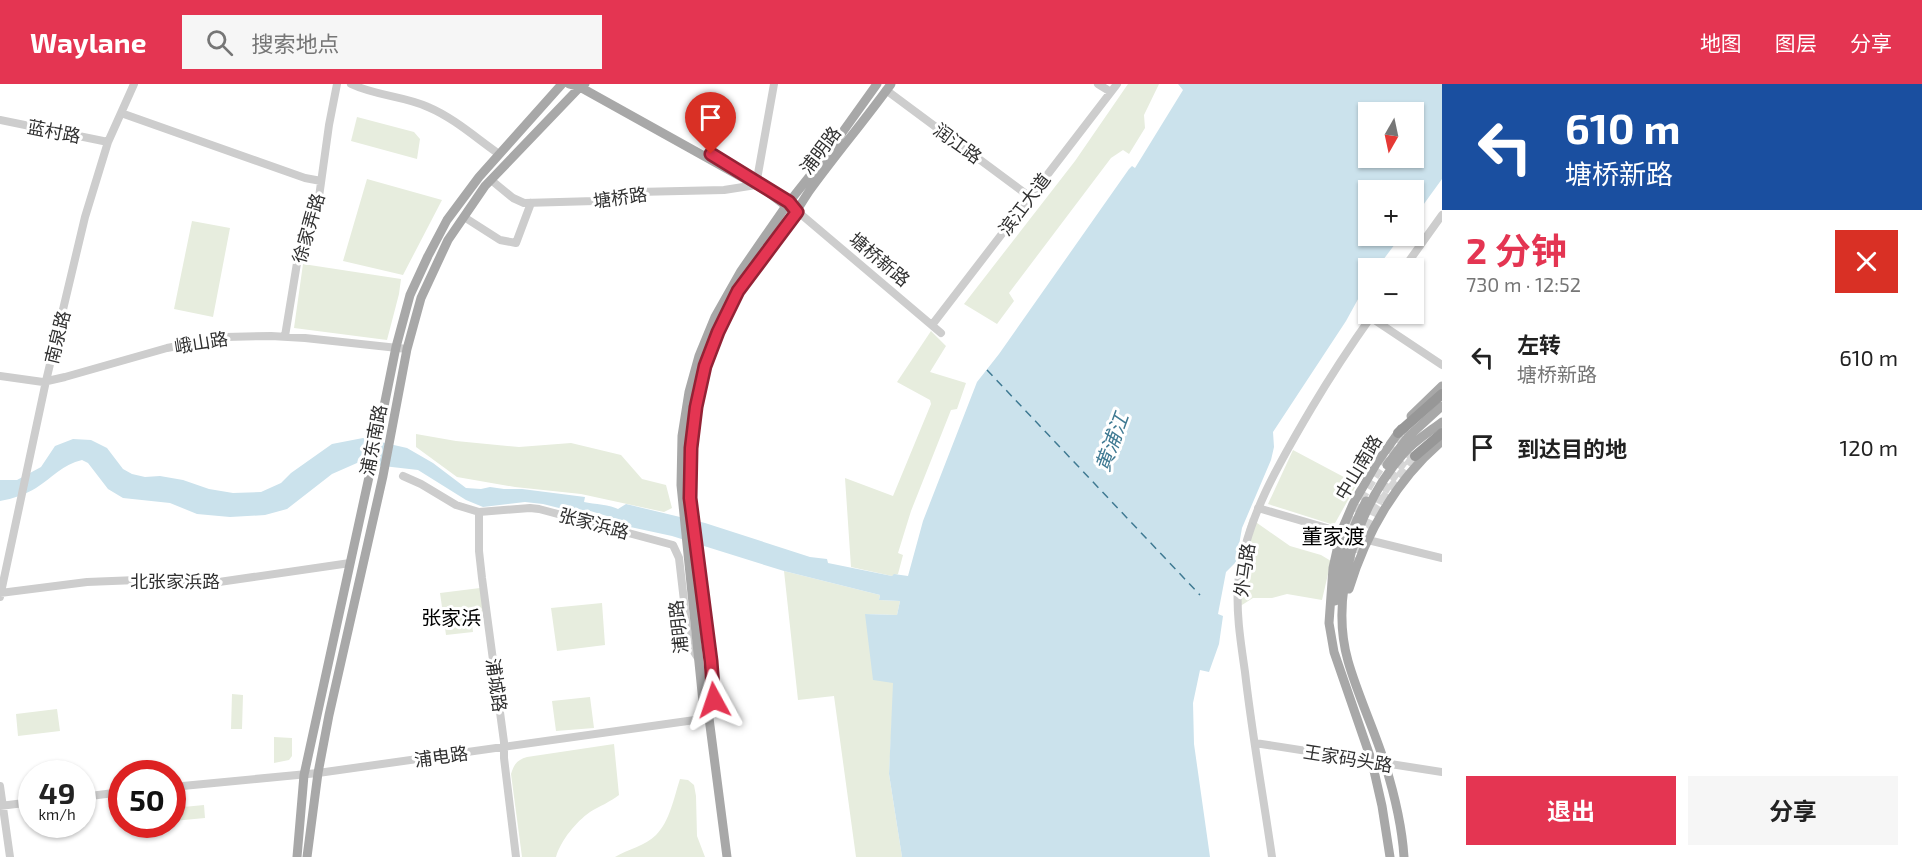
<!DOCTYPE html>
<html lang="zh">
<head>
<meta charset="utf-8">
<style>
	body { margin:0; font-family:"Exo 2","Noto Sans SC",sans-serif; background:#f6f6f6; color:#222; height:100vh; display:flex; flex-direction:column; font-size:22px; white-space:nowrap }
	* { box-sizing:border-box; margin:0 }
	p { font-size:20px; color:#767676 }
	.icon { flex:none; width:33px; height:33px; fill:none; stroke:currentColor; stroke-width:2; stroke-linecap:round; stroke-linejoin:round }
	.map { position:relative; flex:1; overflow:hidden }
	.side { display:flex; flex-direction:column; background:#fff; width:480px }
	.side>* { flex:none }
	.top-card { background:#1a4fa0; color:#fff; overflow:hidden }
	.needle { width:39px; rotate:189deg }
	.buttons { position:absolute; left:1358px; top:18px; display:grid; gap:12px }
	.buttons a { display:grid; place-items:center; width:66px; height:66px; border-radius:0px; background:#fff; box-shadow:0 2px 4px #0004; font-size:30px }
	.speed { position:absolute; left:18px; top:676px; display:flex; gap:12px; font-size:30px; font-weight:700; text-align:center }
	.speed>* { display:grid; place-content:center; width:78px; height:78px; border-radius:50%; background:#fff; box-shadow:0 2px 4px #0004; line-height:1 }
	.speed small { font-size:15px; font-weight:400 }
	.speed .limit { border:9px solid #d22; background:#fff; color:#111 }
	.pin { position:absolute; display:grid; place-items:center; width:51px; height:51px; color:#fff; margin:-62px -26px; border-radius:50% 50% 50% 0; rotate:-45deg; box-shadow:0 0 6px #0007 }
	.pin .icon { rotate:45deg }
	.me { position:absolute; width:66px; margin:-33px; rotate:355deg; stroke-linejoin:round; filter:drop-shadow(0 0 4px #0008) }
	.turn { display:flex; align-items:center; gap:21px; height:126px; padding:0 24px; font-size:27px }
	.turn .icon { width:78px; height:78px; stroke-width:2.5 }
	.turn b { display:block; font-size:42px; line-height:51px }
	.round { display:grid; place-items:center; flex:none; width:63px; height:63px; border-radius:0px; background:#f6f6f6 }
	.overview { display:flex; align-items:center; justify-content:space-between; height:102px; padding:0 24px }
	h1 { font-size:36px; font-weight:700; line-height:45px; color:#e43552 }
	.button { display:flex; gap:12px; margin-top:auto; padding:12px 24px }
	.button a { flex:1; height:69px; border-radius:0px; background:#e43552; color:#fff; font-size:24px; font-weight:700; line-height:69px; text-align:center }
	.button a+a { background:#f6f6f6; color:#222 }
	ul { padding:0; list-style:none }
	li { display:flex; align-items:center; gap:18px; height:90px; padding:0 24px }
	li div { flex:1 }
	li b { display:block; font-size:22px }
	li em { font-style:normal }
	header { display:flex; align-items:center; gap:36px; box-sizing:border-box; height:84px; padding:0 30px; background:#e43552; color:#fff }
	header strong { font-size:28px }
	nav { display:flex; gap:33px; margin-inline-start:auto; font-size:21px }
	.search { width:420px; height:54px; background:#f6f6f6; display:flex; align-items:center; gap:15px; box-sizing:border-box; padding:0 21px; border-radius:0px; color:#767676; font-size:22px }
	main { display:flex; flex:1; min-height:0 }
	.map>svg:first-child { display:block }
	.green { fill:#e7edde }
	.water { fill:#cbe2ec; fill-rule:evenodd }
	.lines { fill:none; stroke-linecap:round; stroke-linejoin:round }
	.ferry { stroke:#3e7992; stroke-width:1.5; stroke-dasharray:8 6; stroke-linecap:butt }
	.major-tunnel { stroke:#d6d6d6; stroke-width:9; stroke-dasharray:9 4.5; stroke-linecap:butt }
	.highway-tunnel { stroke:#d6d6d6; stroke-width:10; stroke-dasharray:10 5; stroke-linecap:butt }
	.minor { stroke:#cdcdcd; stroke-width:8 }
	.major { stroke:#a8a8a8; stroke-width:9 }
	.highway { stroke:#979797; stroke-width:10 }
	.route-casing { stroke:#942235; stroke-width:15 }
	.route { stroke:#e43552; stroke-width:10 }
	.labels { text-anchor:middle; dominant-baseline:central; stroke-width:6; stroke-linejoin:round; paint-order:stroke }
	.street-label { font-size:18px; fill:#303030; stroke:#fff }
	.water-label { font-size:20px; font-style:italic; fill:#3e7992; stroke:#fff }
	.neighbourhood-label { font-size:20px; fill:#000; stroke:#fff }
	.quarter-label { font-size:21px; fill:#000; stroke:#fff }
</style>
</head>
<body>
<header>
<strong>Waylane</strong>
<div class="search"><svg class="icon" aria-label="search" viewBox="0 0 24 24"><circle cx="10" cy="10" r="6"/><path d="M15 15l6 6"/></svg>搜索地点</div>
<nav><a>地图</a><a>图层</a><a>分享</a></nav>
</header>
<main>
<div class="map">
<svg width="1442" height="773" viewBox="0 0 1442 773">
	<rect width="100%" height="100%" fill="#fff"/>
	<path class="green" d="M1128,0h31l-15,31 1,13 -16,26 -6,-4 -12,8 -102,135 5,8 -17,23 -33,-20 111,-143z
		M357,33l57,15 6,7 -3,20 -66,-18z
		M367,95l75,21 -39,75 -60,-14z
		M192,137l38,7 -17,89 -39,-8z
		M303,180l98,15 -2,15 -12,46 -93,-12z
		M931,247l15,15 -16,26 36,11 -9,26 -6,1 -40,101 -13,42 5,2 -5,19 -6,2 -41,-9 -6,-89 48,18 38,-92 -1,-4 -33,-18z
		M416,350l40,7 63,6 52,-4 50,12 21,24 24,6 6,23 -8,4 -83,-18 -66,-7 -58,-10 -41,-30z
		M1293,366l64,34 -23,41 -66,-21z
		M1250,434l40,28 31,9 10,6 -9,39 -35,-6 -15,4h-19l-19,12c1,-31 6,-62 16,-92z
		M784,487l96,24 -1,5 21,1 -3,14 -31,-1 28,69 -5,91 13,83h-46l-22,-161 -36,4z
		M480,504l3,23 -12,2 2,19 -27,3 -6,-42z
		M602,519l3,42 -48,6 -6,-43z
		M232,610l11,1 -1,34h-11z
		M590,613l4,31 -38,3 -4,-30z
		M57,625l3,22 -42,5 -2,-22z
		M274,653l18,1v18l-3,4 -15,3z
		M614,660l5,51c-9,7 -19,11 -29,17 -14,10 -29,28 -34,45h-34l-11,-83c3,-10 6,-14 16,-17z
		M680,695l8,1 6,5 2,11 1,40 8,21h-90c13,-8 30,-11 41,-22 14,-14 18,-38 24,-56z
		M204,721l1,13 -32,3v-13z"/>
	<path class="water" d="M1178,0h264v95l-29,40v-29h-45v46h33l-24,32h-9v13l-22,40 -73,111 1,15 -3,13 -29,68 -6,34 -10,10 -8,42 5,2 -4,28 -10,28 -9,-2 -7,33 1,41 16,113h-308l-13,-83 4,-91 -20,-3 -8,-66 32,1 3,-14 -21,-1 1,-5 -96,-24 -112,-35 -51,-11 -5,-2 1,-4 -30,-9 -4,4 -40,-10 -18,-2 -42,5 -17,-7 -48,-30 -61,-7 -25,11 -45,35 -22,6 -35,2 -33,-3 -27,-11 -47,-5 -15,-9 -20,-26 -6,-3c-19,4 -30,18 -46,28 -10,6 -23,11 -36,13v-21h17l24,-13 14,-21 18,-7 18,1 16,8 16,21 9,5 13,3 15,-1 23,4 26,9 24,4 28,-1 20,-9 10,-10 41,-29 31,-6 44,10 26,15 33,25 15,1 9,-2 14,2h18l63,8 -1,5c10,2 27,3 34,7l8,-5 79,19 105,34 17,2 1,4 64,13 2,-2 14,2 15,-55 54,-139 22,-28 130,-185 3,-3 3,2 48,-78zM1368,28h45v46h-45z"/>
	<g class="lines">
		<path class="ferry" d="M987,286l213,225"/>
		<path class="major-tunnel" d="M1341,466c11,-44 39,-84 67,-120
			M1353,482c11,-41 31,-80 58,-114"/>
		<path class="highway-tunnel" d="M1373,430l42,-58"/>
		<path class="minor" d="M351,0c25,12 53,12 77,23 26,11 48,31 71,47
			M1098,0l13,8
			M886,6l144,107
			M121,29l184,65 16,3
			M0,36l108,22
			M491,96l22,18 11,5 71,-2 42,-9 87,-2 32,-5 18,-101
			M789,118l8,9 144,122
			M464,133l36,23 16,3 15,-40
			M1404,184l38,-53
			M1370,233l72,48
			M932,241l185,-241
			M285,252l13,-79 21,-60 10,-72 8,-41
			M0,292l43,6 22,-5 102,-29 58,-11 46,-1 34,2 102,11
			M403,392l18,8 35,21 23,7 51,-4 9,1 134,36 6,13 10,86 9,14
			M1258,424l110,32 74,18
			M479,428v39l3,27 22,164v16l12,99
			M0,509l87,-11 50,-2 82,2 131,-19
			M0,513l46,-216 39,-164 23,-75 26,-58
			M1255,659l187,29
			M0,702l10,71
			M172,703l146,-14 391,-55
			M82,713l40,-5
			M0,722l32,-4
			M1272,773c-9,-62 -20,-123 -27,-185 -4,-28 -9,-58 -7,-87 6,-63 41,-122 73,-176 19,-32 40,-64 62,-95"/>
		<path class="major" d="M569,0l11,3 185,103 21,16
			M1411,332l31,-30
			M1387,381l21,-28 34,-31
			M1349,505c17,-56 48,-110 93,-148
			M1335,517c6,-35 14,-68 31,-100
			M709,634l5,-17 -3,-40 -21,-163c-2,-71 10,-147 48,-207 16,-25 35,-47 52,-70 7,-10 13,-21 20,-31 26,-36 55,-70 81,-106
			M297,773l7,-82 75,-344 17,-84 14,-52 18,-39 19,-36 32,-43 83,-93
			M307,773l11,-84 11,-58 54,-239 24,-127 14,-51 27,-58 37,-54 95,-99 5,-3
			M727,773l-18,-139 -6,-16 -22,-217 1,-49 7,-44 10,-36 16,-39 26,-46 45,-65 38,-48 53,-74
			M1390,773l-8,-51 -10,-44 -38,-110 -5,-29 4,-55 8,-36 12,-28 23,-40 25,-35
			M1404,773c-2,-31 -10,-64 -19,-93 -11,-35 -27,-68 -37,-103 -19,-67 10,-155 55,-207 11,-13 26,-22 39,-32"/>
		<path class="highway" d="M1398,349l44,-39
			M1415,372l27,-23"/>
	</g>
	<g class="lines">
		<g class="route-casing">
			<path id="route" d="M711,70l78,48 8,10 -59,79 -20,41 -13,34 -9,41 -5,41 -1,50 21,163 3,39"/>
		</g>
		<use href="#route" class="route"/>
	</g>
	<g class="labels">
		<g class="street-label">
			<text transform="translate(54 47) rotate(11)">蓝村路</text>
			<text transform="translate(958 59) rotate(36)">润江路</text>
			<text transform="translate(820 66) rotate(-53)">浦明路</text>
			<text transform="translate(620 113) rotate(-8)">塘桥路</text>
			<text transform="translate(1024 120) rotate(-53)">滨江大道</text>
			<text transform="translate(308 144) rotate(-74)">徐家弄路</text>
			<text transform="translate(880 175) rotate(40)">塘桥新路</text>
			<text transform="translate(57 253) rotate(-76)">南泉路</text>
			<text transform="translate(201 258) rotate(-9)">峨山路</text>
			<text transform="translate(373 356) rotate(-79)">浦东南路</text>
			<text transform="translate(1358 383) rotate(-59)">中山南路</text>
			<text transform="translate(594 439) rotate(15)">张家浜路</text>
			<text transform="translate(1244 486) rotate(-82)">外马路</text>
			<text x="175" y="497">北张家浜路</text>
			<text transform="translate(678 543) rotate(-96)">浦明路</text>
			<text transform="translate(497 601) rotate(82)">浦城路</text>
			<text transform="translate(441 672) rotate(-8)">浦电路</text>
			<text transform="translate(1348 674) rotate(9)">王家码头路</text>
		</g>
		<g class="water-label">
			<text transform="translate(1111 358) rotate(-70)">黄浦江</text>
		</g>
		<g class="neighbourhood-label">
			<text x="451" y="533">张家浜</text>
		</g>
		<g class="quarter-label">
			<text x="1333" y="451">董家渡</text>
		</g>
	</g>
</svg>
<div class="buttons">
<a><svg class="needle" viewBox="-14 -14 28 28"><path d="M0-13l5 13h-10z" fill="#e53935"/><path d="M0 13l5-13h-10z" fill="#767676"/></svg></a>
<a>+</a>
<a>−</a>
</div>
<div class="speed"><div>49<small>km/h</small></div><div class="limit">50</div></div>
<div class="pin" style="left:711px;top:70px;background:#d93025"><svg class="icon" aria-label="arrive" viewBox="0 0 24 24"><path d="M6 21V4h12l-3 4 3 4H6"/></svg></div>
<svg class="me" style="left:714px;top:616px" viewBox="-20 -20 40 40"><path d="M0-17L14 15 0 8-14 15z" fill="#e43552" stroke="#fff" stroke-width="4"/></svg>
</div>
<section class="side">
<div class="top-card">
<div class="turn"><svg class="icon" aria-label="left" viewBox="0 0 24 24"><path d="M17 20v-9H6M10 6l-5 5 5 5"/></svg><div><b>610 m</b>塘桥新路</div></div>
</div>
<div class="overview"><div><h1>2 分钟</h1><p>730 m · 12:52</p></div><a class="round" style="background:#d93025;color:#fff"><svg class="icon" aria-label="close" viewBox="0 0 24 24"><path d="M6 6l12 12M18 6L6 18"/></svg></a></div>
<ul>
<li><svg class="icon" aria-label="left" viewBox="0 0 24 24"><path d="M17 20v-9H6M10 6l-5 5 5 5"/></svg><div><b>左转</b><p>塘桥新路</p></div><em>610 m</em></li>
<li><svg class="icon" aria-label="arrive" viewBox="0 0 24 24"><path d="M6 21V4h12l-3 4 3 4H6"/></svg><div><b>到达目的地</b></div><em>120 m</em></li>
</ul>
<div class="button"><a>退出</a><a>分享</a></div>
</section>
</main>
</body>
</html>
